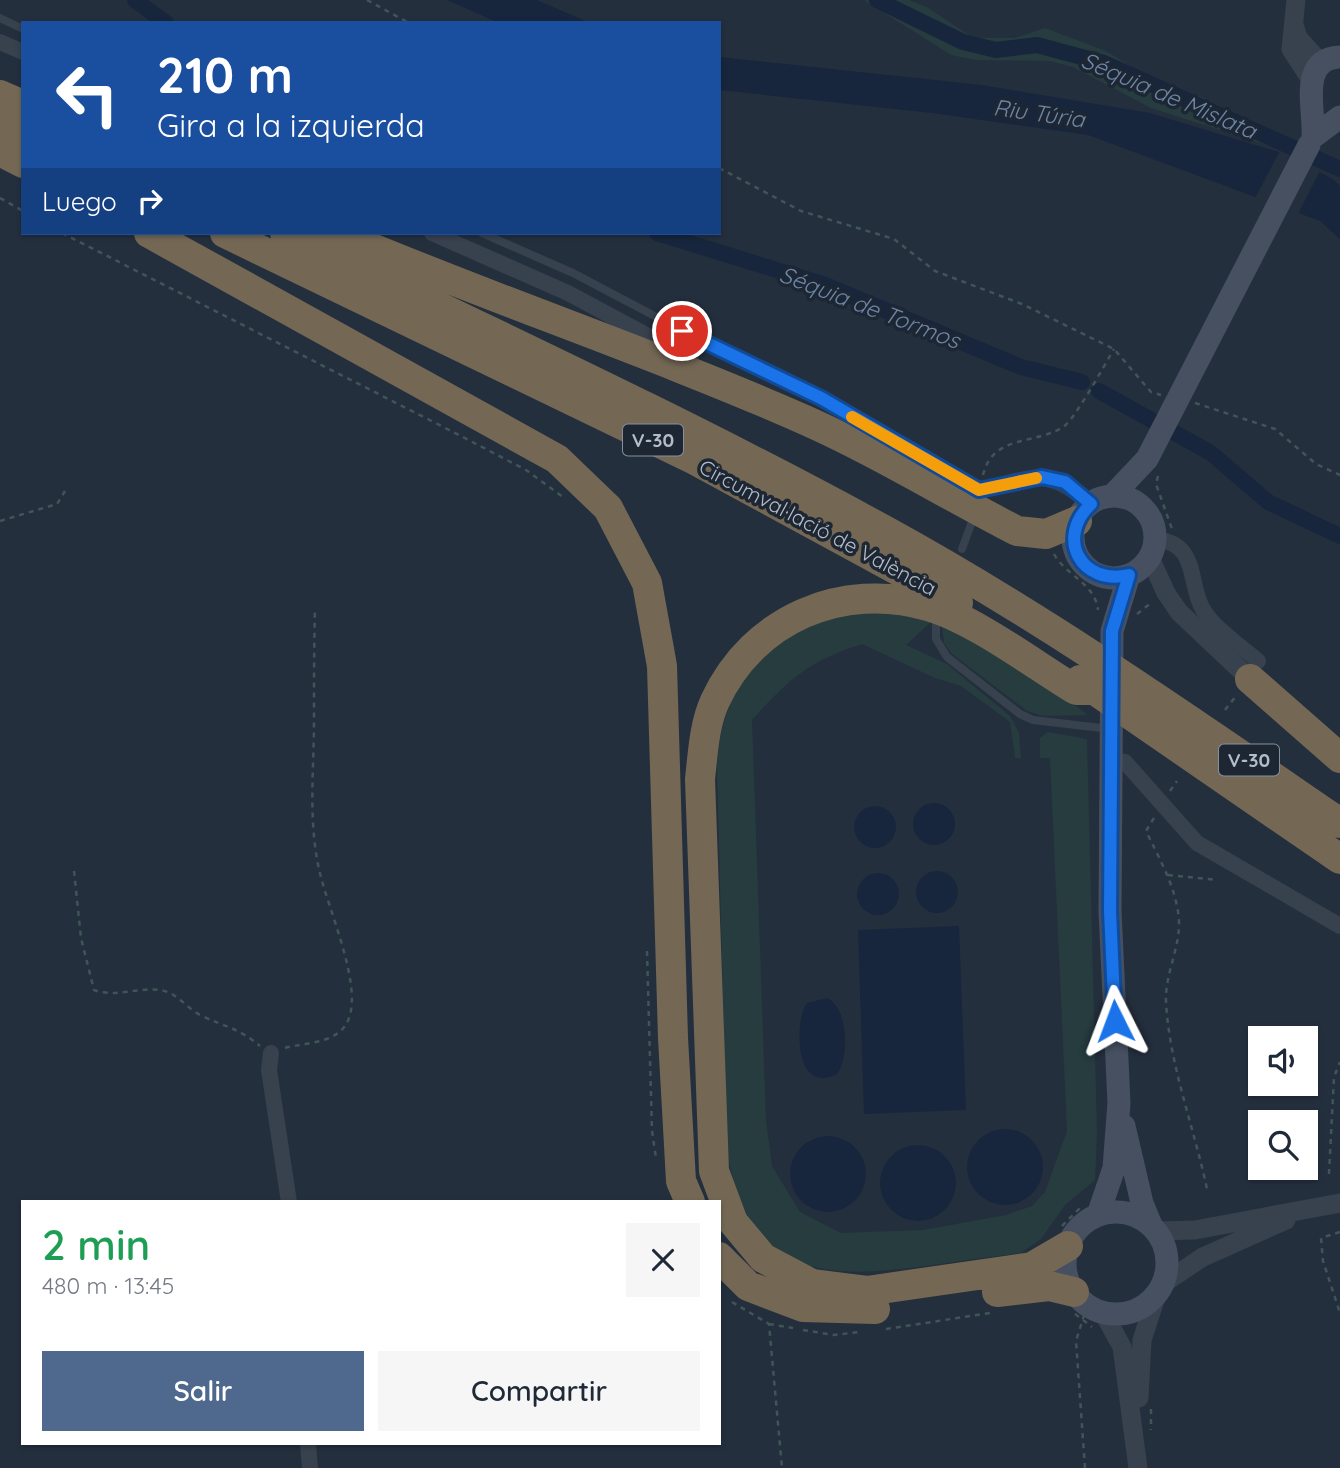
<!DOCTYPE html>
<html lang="es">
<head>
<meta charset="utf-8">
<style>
	body { margin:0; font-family:Quicksand,sans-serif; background:#f6f6f7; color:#1f2937; height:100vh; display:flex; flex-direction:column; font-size:26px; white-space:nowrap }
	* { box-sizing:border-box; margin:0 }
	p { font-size:23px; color:#747a83 }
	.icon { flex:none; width:38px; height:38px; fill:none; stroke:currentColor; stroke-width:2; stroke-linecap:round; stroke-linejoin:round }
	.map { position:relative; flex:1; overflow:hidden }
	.details { position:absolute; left:21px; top:1200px; width:700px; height:245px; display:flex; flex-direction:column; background:#fff; border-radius:0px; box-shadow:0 2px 5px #0004 }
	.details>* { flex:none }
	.top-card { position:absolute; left:21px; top:21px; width:700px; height:214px; border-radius:0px; box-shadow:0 2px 5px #0004; background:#1a4fa0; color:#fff; overflow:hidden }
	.tools { position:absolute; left:1248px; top:1026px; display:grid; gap:14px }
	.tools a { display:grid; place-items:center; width:70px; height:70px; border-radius:0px; background:#fff; box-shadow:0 2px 5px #0004; font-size:35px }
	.pin { position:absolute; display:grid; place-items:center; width:60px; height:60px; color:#fff; margin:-30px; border:4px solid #fff; border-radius:50%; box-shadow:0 2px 7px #0007 }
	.me { position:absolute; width:77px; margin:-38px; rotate:357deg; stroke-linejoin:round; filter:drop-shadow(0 0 5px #0008) }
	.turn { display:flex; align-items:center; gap:24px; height:147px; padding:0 21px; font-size:32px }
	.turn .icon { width:91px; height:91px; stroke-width:2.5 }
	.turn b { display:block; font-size:49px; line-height:60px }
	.then { display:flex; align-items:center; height:66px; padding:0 21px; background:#0003; gap:14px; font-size:26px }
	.round { display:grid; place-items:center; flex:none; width:74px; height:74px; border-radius:0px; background:#f6f6f7 }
	.overview { display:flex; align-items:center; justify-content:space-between; height:119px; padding:0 21px }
	h1 { font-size:42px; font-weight:600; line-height:52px; color:#1e9e55 }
	.cta { display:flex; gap:14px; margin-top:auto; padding:14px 21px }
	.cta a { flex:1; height:80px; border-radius:0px; background:#4f688e; color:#fff; font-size:28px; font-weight:600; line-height:80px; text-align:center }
	.cta a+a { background:#f6f6f7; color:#1f2937 }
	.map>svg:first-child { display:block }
	.green { fill:#263c3f }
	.water { fill:#17263c }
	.pier { fill:#242f3e }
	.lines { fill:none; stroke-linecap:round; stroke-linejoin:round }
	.canal { stroke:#17263c; stroke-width:16 }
	.path { stroke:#3f5557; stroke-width:2.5; stroke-dasharray:5 5; stroke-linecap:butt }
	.service { stroke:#38414e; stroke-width:8 }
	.minor { stroke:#38414e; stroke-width:16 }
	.tertiary { stroke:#38414e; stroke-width:19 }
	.secondary { stroke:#465061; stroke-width:23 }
	.motorway { stroke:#746855; stroke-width:30 }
	.route-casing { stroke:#114b97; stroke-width:18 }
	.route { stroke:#1a73e8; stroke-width:12 }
	.slow { stroke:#f59e0b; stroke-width:12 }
	.labels { text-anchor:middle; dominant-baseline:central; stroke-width:7; stroke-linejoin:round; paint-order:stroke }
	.shield { fill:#1d2633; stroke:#878f9c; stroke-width:2 }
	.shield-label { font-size:19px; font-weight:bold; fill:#b4bcc9 }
	.street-label { font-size:21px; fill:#b4bcc9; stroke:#1d2633 }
	.water-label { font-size:23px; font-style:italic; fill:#6d86a8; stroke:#1d2633 }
</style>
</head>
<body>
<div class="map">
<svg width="1340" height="1468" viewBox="0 0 1340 1468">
	<rect width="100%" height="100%" fill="#242f3e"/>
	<path class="green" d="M864,0h45l18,7 46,31h42l30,-10 61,23 38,24 65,25 71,40 60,21v16l-70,-31 -119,-38 -78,-41 -23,-6 -75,-1 -24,-5z
		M872,610l60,11 -26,24 41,19 63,52 9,17 2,25h-6l-5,-36 -49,-36 -26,-8 -73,-34c-53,17 -73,35 -110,76l14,400 6,46 28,46 41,21 82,-3 83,-15 26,-9 13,-14 22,-61 -17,-373h-10v-20l8,-6 39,7 10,394 -2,47 -30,25 -24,34 -20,14c-32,4 -64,8 -95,13 -64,8 -146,18 -181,-52 -9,-19 -13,-40 -18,-61l-10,-385c4,-96 64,-145 155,-158z
		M942,627c52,21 102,54 146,88l-45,1 -16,-5 -76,-58 -7,-10z"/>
	<path class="water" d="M447,0h90l53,23h-91z
		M719,57l263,28 168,28 132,40 51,26 7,7v53l-20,-18 -232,-86 -156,-22 -213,-23z
		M913 824a21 21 0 1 1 42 0a21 21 0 1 1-42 0Z
		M854 827a21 21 0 1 1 42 0a21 21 0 1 1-42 0Z
		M916 892a21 21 0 1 1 42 0a21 21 0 1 1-42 0Z
		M857 894a21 21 0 1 1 42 0a21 21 0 1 1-42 0Z
		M959,926l7,184 -102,4 -6,-184z
		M827,998c21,9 23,59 10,76 -43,23 -43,-55 -30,-71z
		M967 1167a38 38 0 1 1 76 0a38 38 0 1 1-76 0Z
		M790 1174a38 38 0 1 1 76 0a38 38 0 1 1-76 0Z
		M880 1183a38 38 0 1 1 76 0a38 38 0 1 1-76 0Z"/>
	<path class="pier" d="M1281,149l40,20 -24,47 -43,-16z"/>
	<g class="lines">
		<path class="canal" d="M135,0l31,23
			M877,0l86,42 33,8 41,-5 67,18 236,106
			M657,233l168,52 196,82 61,15
			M1099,391l112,62 57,49 72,34"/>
		<path class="path" d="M367,0l42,23
			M719,168l82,43 93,28 41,32 87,33 92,45 37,43 10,3
			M0,198l23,13
			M62,233l397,202 67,35 37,27
			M1195,403l80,26 41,35 24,11
			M983,475c10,-41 52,-30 80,-48 11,-6 42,-63 51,-78
			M1158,476l-2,8 16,45
			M0,521l57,-17 8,-13
			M1054,554c12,22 41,29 44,56
			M1137,614l14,-11
			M1225,710l11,-14
			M1170,791l7,-10
			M1154,818l-8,13c14,29 31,58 33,90 1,27 -14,53 -13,80 3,63 28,126 41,188
			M74,871l7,67 13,52c22,8 43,-3 66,0 17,2 27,19 42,26 23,11 37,12 58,30
			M1168,875l49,5
			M647,951l5,180 4,27
			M285,1048c22,-6 55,-4 64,-30 13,-36 -22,-111 -30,-149 -11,-50 -5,-99 -5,-149 0,-37 0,-74 1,-112
			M1329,1174l5,-97 6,-15
			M1062,1226l20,-20
			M1340,1232l-19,6 2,23 17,52
			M732,1302l37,22 13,144
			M1075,1314l17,13
			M769,1324l24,4
			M886,1329l104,-16
			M803,1330l31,5 25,-3
			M1151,1409v21
			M1085,1468l-9,-127 10,-32"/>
		<path class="service" d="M0,18l23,11
			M482,233l91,40 131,69 117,56 158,92
			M962,549l12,-33
			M936,623v16l11,18 73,57 13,6 77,9"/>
		<path class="minor" d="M0,42l23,10
			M432,233l136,60 123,66
			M979,490c54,-12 66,-25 112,14
			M1155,539c49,5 29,50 54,79 13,16 33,29 49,43
			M1111,760l14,2 72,81 143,83
			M271,1053l-2,17 20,132
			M308,1444l2,24"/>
		<path class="tertiary" d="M1296,0l-5,49 20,31
			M1294,24l4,14 23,25
			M1150,558l16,35 13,19 71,67
			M1158,1231l37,-1 145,-27
			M1164,1283l39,-26 83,-37
			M1104,1314l18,33 16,121
			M1139,1398l3,-58 14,-43"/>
		<path class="secondary" d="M1313,137c2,-28 -15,-78 27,-80
			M1313,137l27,-20
			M1112,496l35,-37 162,-314
			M1073 537a41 41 0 1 1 82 0a41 41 0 1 1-82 0Z
			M1124,1126l18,77 9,22
			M1065 1263a51 51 0 1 1 102 0a51 51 0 1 1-102 0Z
			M1098,1215l16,-47 5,-65 -9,-192 2,-280 17,-56"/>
		<path class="motorway" d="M0,95l23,10
			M0,124l23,11
			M0,151l23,12
			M149,233l408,226 51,49 39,75 15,83 11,372 8,143 9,21
			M225,233l470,227 263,143
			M285,233c201,97 404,190 599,297 159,87 307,191 456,293
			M336,233c155,66 315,119 469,187 72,32 142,75 212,111l29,3 31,-13
			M1250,679l90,79
			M1080,680l260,179
			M1068,1246l-36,21 -165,24 -55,-7 -49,-26 -30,-36 -19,-51 -14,-392c3,-26 4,-54 15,-78 38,-82 127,-120 213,-95 46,13 105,58 148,84h19
			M719,1257l29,29 55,21 72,2
			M997,1292l52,-6 25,6"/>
	</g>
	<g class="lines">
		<g class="route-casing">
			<path id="route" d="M682,331l139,67 158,92 63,-13 23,5 26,22c-36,34 -10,82 38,71l-17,56 -2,280 5,110"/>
		</g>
		<use href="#route" class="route"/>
		<path class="slow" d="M852,417l127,73 57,-12"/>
	</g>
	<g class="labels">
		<g class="shield">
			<rect x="623" y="424.5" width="60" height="31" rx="5"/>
			<rect x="1219" y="744.5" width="60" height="31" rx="5"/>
		</g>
		<g class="shield-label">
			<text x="653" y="440">V-30</text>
			<text x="1249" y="760">V-30</text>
		</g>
		<g class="street-label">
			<text transform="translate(818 527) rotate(28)">Circumval·lació de València</text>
		</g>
		<g class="water-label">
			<text transform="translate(1169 95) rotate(23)">Séquia de Mislata</text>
			<text transform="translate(1039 113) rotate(8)">Riu Túria</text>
			<text transform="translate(870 307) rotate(21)">Séquia de Tormos</text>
		</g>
	</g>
</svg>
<div class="tools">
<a><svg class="icon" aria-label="sound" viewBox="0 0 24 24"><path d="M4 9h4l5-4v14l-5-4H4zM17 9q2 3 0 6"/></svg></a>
<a><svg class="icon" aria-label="search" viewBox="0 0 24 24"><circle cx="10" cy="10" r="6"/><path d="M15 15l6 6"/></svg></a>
</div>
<div class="pin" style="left:682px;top:331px;background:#d93025"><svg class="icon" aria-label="arrive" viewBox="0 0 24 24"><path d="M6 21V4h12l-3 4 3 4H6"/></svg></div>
<svg class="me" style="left:1115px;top:1021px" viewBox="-20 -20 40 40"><path d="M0-17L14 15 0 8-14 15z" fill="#1a73e8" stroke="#fff" stroke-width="4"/></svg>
<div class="top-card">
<div class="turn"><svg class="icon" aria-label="left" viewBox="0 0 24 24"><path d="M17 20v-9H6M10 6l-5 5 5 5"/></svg><div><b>210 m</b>Gira a la izquierda</div></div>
<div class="then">Luego<svg class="icon" aria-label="right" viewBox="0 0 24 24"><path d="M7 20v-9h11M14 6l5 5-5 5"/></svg></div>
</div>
<section class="details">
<div class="overview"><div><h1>2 min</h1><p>480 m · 13:45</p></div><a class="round"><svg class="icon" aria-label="close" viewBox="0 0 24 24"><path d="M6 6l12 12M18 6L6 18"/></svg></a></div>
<div class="cta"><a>Salir</a><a>Compartir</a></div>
</section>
</div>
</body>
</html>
